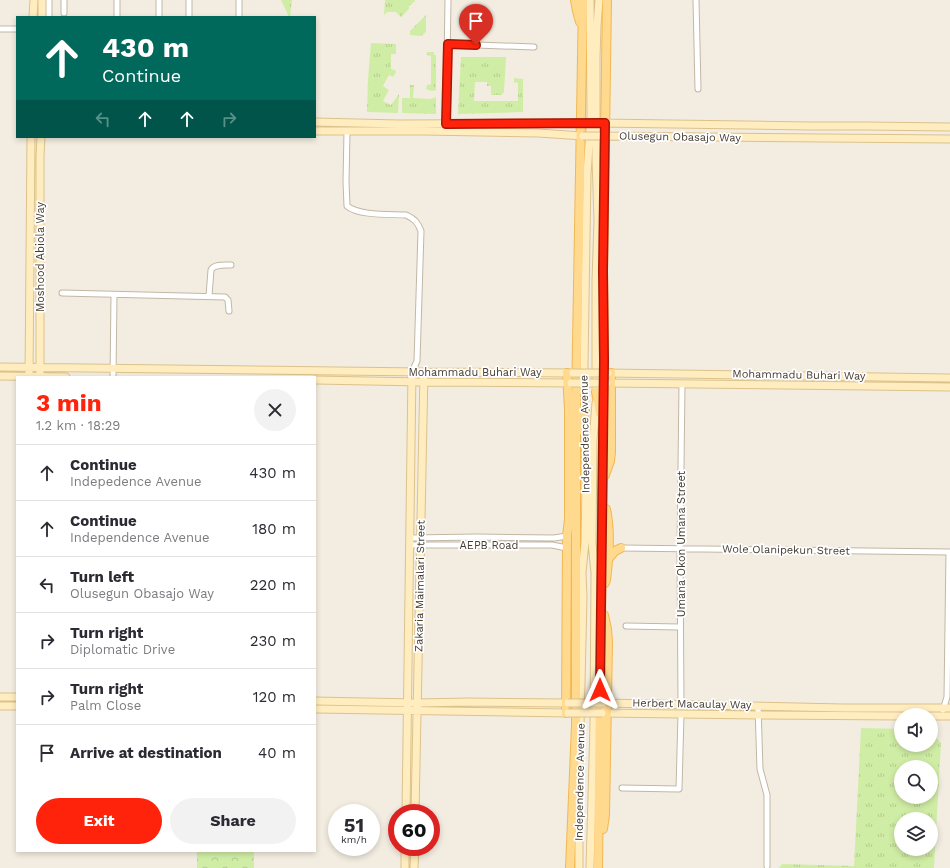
<!DOCTYPE html>
<html lang="en">
<head>
<meta charset="utf-8">
<style>
	body { margin:0; font-family:"Work Sans",sans-serif; background:#f2f2f3; color:#2b2b33; height:100vh; display:flex; flex-direction:column; font-size:15px; white-space:nowrap }
	* { box-sizing:border-box; margin:0 }
	p { font-size:13px; color:#7c7c81 }
	.icon { flex:none; width:22px; height:22px; fill:none; stroke:currentColor; stroke-width:2; stroke-linecap:round; stroke-linejoin:round }
	.map { position:relative; flex:1; overflow:hidden }
	.details { position:absolute; left:16px; top:376px; width:300px; height:476px; display:flex; flex-direction:column; background:#fff; border-radius:0px; box-shadow:0 2px 6px #0003 }
	.details>* { flex:none }
	.hud { position:absolute; left:16px; top:16px; width:300px; height:122px; border-radius:0px; box-shadow:0 2px 6px #0003; background:#00695c; color:#fff; overflow:hidden }
	.buttons { position:absolute; left:894px; top:708px; display:grid; gap:8px }
	.buttons a { display:grid; place-items:center; width:44px; height:44px; border-radius:50%; background:#fff; box-shadow:0 2px 6px #0003; font-size:20px }
	.speed { position:absolute; left:328px; top:804px; display:flex; gap:8px; font-size:20px; font-weight:700; text-align:center }
	.speed>* { display:grid; place-content:center; width:52px; height:52px; border-radius:50%; background:#fff; box-shadow:0 2px 6px #0003; line-height:1 }
	.speed small { font-size:10px; font-weight:400 }
	.speed .limit { border:6px solid #d22; background:#fff; color:#111 }
	.pin { position:absolute; display:grid; place-items:center; width:34px; height:34px; color:#fff; margin:-41px -17px; border-radius:50% 50% 50% 0; rotate:-45deg; box-shadow:0 0 4px #0007 }
	.pin .icon { rotate:45deg }
	.me { position:absolute; width:44px; margin:-22px; rotate:0deg; stroke-linejoin:round; filter:drop-shadow(0 0 3px #0008) }
	.turn { display:flex; align-items:center; gap:14px; height:84px; padding:0 20px; font-size:18px }
	.turn .icon { width:52px; height:52px; stroke-width:2.5 }
	.turn b { display:block; font-size:28px; line-height:34px }
	.lanes { display:flex; align-items:center; height:38px; padding:0 20px; background:#0003; justify-content:center; gap:20px; direction:ltr }
	.lanes .off { opacity:.35 }
	.round { display:grid; place-items:center; flex:none; width:42px; height:42px; border-radius:21px; background:#f2f2f3 }
	.head { display:flex; align-items:center; justify-content:space-between; height:68px; padding:0 20px }
	h1 { font-size:24px; font-weight:700; line-height:30px; color:#ff230c }
	.action { display:flex; gap:8px; margin-top:auto; padding:8px 20px }
	.action a { flex:1; height:46px; border-radius:24px; background:#ff230c; color:#fff; font-size:16px; font-weight:700; line-height:46px; text-align:center }
	.action a+a { background:#f2f2f3; color:#2b2b33 }
	ul { padding:0; list-style:none }
	li { display:flex; align-items:center; gap:12px; height:56px; padding:0 20px; border-top:1px solid #e1e1e2 }
	li div { flex:1 }
	li b { display:block; font-size:15px }
	li em { font-style:normal }
	.map>svg:first-child { display:block }
	.grass { fill:url(#grass-tufts); fill-rule:evenodd }
	.forest { fill:url(#forest-crowns) }
	.lines { fill:none; stroke-linecap:round; stroke-linejoin:round }
	.street-casing { stroke:#c2b7a6; stroke-width:7 }
	.secondary-casing { stroke:#dbc28d; stroke-width:9 }
	.primary-casing { stroke:#f1b852; stroke-width:10 }
	.street { stroke:#fff; stroke-width:5 }
	.secondary { stroke:#ffecbf; stroke-width:7 }
	.primary { stroke:#ffd98e; stroke-width:8 }
	.secondary-bridge-casing { stroke:#dbc28d; stroke-width:9; stroke-linecap:butt }
	.secondary-bridge { stroke:#ffecbf; stroke-width:7 }
	.route-casing { stroke:#a61708; stroke-width:10 }
	.route { stroke:#ff230c; stroke-width:7 }
	.labels { text-anchor:middle; dominant-baseline:central; stroke-width:3.5; stroke-linejoin:round; paint-order:stroke }
	.street-label { font-size:11px; fill:#453c32; stroke:#fff }
</style>
</head>
<body>
<div class="map">
<svg width="950" height="868" viewBox="0 0 950 868">
	<defs>
		<pattern id="grass-tufts" width="24" height="20" patternUnits="userSpaceOnUse"><rect width="24" height="20" fill="#d0eda5"/><path d="M3 7l-1-3M5 7V3M7 7l1-3M15 17l-1-3M17 17v-4M19 17l1-3" fill="none" stroke="#b4cc8e"/></pattern>
		<pattern id="forest-crowns" width="20" height="18" patternUnits="userSpaceOnUse"><rect width="20" height="18" fill="#d0eda5"/><path d="M2 6a3 3 0 1 1 6 0M12 15a3 3 0 1 1 6 0" fill="none" stroke="#b4cc8e"/></pattern>
	</defs>
	<rect width="100%" height="100%" fill="#f3ede1"/>
	<path class="grass" d="M281,0h11l-2,17h-1z
		M385,0h30v1l-6,5v3l-8,8 -5,-5h-9l-3,3z
		M426,15v17l-5,4 -11,-1v-4z
		M371,43l25,1v10h-5v15l4,1 1,2 -3,5 -4,-2 -6,11 6,4 -6,11 8,4 8,-11 -1,19 -31,-1 1,-33z
		M427,52h7v3h2v35l-4,1 -6,-2 1,-4 4,-1v-28l-4,-1z
		M461,57h45l-2,35 -3,3h-10v-9h-4v-4h-12l-1,19h44v-18l-4,-1v-4l9,1v33l-65,2z
		M410,85h4l-1,13 17,1 6,-2v17l-34,-1v-15h8z
		M861,728l40,1v16h30v-13l10,11 -7,125h-155l3,-4 72,2zM901,767h30v30h-30zM901,819h30v30h-30z"/>
	<path class="forest" d="M197,851h57v17h-57z"/>
	<g class="lines">
		<g class="street-casing">
			<path id="street" d="M696,0l2,89
				M64,13v-13
				M49,17v-17
				M117,17v-17
				M159,17v-17
				M189,17v-17
				M239,17v-17
				M0,29h17
				M448,44l86,3
				M446,127l2,-127
				M347,131l-1,51 1,24c12,10 44,8 59,9 9,4 12,8 15,16l-4,130 -5,11
				M62,293l163,4 3,3 1,11
				M209,296l2,-26c3,-6 13,-5 20,-5
				M113,377l1,-82
				M410,538l68,-1 76,1 13,-2
				M410,545h142l15,3
				M621,548l329,4
				M626,626l54,1
				M681,704l-1,-155 2,-165
				M758,706l2,63 7,26v71
				M943,710l4,-13 2,-145
				M622,788l57,1 2,-75"/>
		</g>
		<g class="secondary-casing">
			<path id="secondary" d="M33,17l1,-17
				M42,17v-17
				M315,122l84,2 185,-1
				M600,123l209,3h57l84,1
				M315,131h108l115,2 45,3
				M600,136l350,3
				M0,367l424,5 148,1
				M608,373l342,5
				M0,376l66,1
				M29,377l2,-240
				M40,377v-221l1,-19
				M315,380l108,2 148,1
				M607,383l343,4
				M596,388v-108l2,-59 -2,-63v-100l1,-32 2,-26
				M0,697h17
				M315,701l102,2 52,-1 99,1
				M603,703l241,5h106
				M0,706h17
				M315,709l253,4
				M602,713l157,2 142,1
				M931,716h19
				M406,813l6,-441
				M415,813l9,-441
				M405,868v-21
				M414,868l1,-21
				M579,868v-97l4,-174 -1,-24 3,-31 1,-60 -2,-116 3,-192 4,-58 -1,-116
				M590,868l4,-144 1,-151 -3,-30 1,-102 3,-38"/>
		</g>
		<g class="primary-casing">
			<path id="primary" d="M575,0l2,11 3,11
				M596,392l4,21
				M578,431l7,-20
				M605,475l5,-14 1,-9v-79
				M609,558l6,-7 6,-3
				M605,583l1,-3c3,-23 5,-48 0,-71
				M566,713l1,-177 2,-17v-109l-2,-37
				M603,829l2,-14 3,-173 -1,-13 -3,-14
				M570,868l6,-143v-324l7,-401
				M598,868l6,-507 -1,-90 2,-135 2,-136"/>
		</g>
		<use href="#street" class="street"/>
		<use href="#secondary" class="secondary"/>
		<use href="#primary" class="primary"/>
		<g class="secondary-bridge-casing">
			<path id="secondary-bridge" d="M584,123h16
				M583,136h17
				M573,373h35
				M571,383h36
				M568,703h35
				M568,713h34"/>
		</g>
		<use href="#secondary-bridge" class="secondary-bridge"/>
	</g>
	<g class="lines">
		<g class="route-casing">
			<path id="route" d="M476,45l-28,-1 -2,80 159,-1 -2,148 1,90 -4,329"/>
		</g>
		<use href="#route" class="route"/>
	</g>
	<g class="labels">
		<g class="street-label">
			<text transform="translate(680 137) rotate(1)">Olusegun Obasajo Way</text>
			<text transform="translate(40 257) rotate(-90)">Moshood Abiola Way</text>
			<text x="475" y="372">Mohammadu Buhari Way</text>
			<text transform="translate(799 375) rotate(1)">Mohammadu Buhari Way</text>
			<text transform="translate(585 434) rotate(-91)">Independence Avenue</text>
			<text transform="translate(681 544) rotate(-90)">Umana Okon Umana Street</text>
			<text x="489" y="545">AEPB Road</text>
			<text transform="translate(786 550) rotate(1)">Wole Olanipekun Street</text>
			<text transform="translate(420 586) rotate(-89)">Zakaria Maimalari Street</text>
			<text transform="translate(692 704) rotate(1)">Herbert Macaulay Way</text>
			<text transform="translate(580 782) rotate(-89)">Independence Avenue</text>
		</g>
	</g>
</svg>
<div class="buttons">
<a><svg class="icon" aria-label="sound" viewBox="0 0 24 24"><path d="M4 9h4l5-4v14l-5-4H4zM17 9q2 3 0 6"/></svg></a>
<a><svg class="icon" aria-label="search" viewBox="0 0 24 24"><circle cx="10" cy="10" r="6"/><path d="M15 15l6 6"/></svg></a>
<a><svg class="icon" aria-label="layers" viewBox="0 0 24 24"><path d="M12 4l9 5-9 5-9-5zM3 14l9 5 9-5"/></svg></a>
</div>
<div class="speed"><div>51<small>km/h</small></div><div class="limit">60</div></div>
<div class="pin" style="left:476px;top:45px;background:#d93025"><svg class="icon" aria-label="arrive" viewBox="0 0 24 24"><path d="M6 21V4h12l-3 4 3 4H6"/></svg></div>
<svg class="me" style="left:600px;top:690px" viewBox="-20 -20 40 40"><path d="M0-17L14 15 0 8-14 15z" fill="#ff230c" stroke="#fff" stroke-width="4"/></svg>
<div class="hud">
<div class="turn"><svg class="icon" aria-label="ahead" viewBox="0 0 24 24"><path d="M12 20V5M6 11l6-6 6 6"/></svg><div><b>430 m</b>Continue</div></div>
<div class="lanes"><svg class="icon off" aria-label="left" viewBox="0 0 24 24"><path d="M17 20v-9H6M10 6l-5 5 5 5"/></svg><svg class="icon" aria-label="ahead" viewBox="0 0 24 24"><path d="M12 20V5M6 11l6-6 6 6"/></svg><svg class="icon" aria-label="ahead" viewBox="0 0 24 24"><path d="M12 20V5M6 11l6-6 6 6"/></svg><svg class="icon off" aria-label="right" viewBox="0 0 24 24"><path d="M7 20v-9h11M14 6l5 5-5 5"/></svg></div>
</div>
<section class="details">
<div class="head"><div><h1>3 min</h1><p>1.2 km · 18:29</p></div><a class="round"><svg class="icon" aria-label="close" viewBox="0 0 24 24"><path d="M6 6l12 12M18 6L6 18"/></svg></a></div>
<ul>
<li><svg class="icon" aria-label="ahead" viewBox="0 0 24 24"><path d="M12 20V5M6 11l6-6 6 6"/></svg><div><b>Continue</b><p>Indepedence Avenue</p></div><em>430 m</em></li>
<li><svg class="icon" aria-label="ahead" viewBox="0 0 24 24"><path d="M12 20V5M6 11l6-6 6 6"/></svg><div><b>Continue</b><p>Independence Avenue</p></div><em>180 m</em></li>
<li><svg class="icon" aria-label="left" viewBox="0 0 24 24"><path d="M17 20v-9H6M10 6l-5 5 5 5"/></svg><div><b>Turn left</b><p>Olusegun Obasajo Way</p></div><em>220 m</em></li>
<li><svg class="icon" aria-label="right" viewBox="0 0 24 24"><path d="M7 20v-9h11M14 6l5 5-5 5"/></svg><div><b>Turn right</b><p>Diplomatic Drive</p></div><em>230 m</em></li>
<li><svg class="icon" aria-label="right" viewBox="0 0 24 24"><path d="M7 20v-9h11M14 6l5 5-5 5"/></svg><div><b>Turn right</b><p>Palm Close</p></div><em>120 m</em></li>
<li><svg class="icon" aria-label="arrive" viewBox="0 0 24 24"><path d="M6 21V4h12l-3 4 3 4H6"/></svg><div><b>Arrive at destination</b></div><em>40 m</em></li>
</ul>
<div class="action"><a>Exit</a><a>Share</a></div>
</section>
</div>
</body>
</html>
